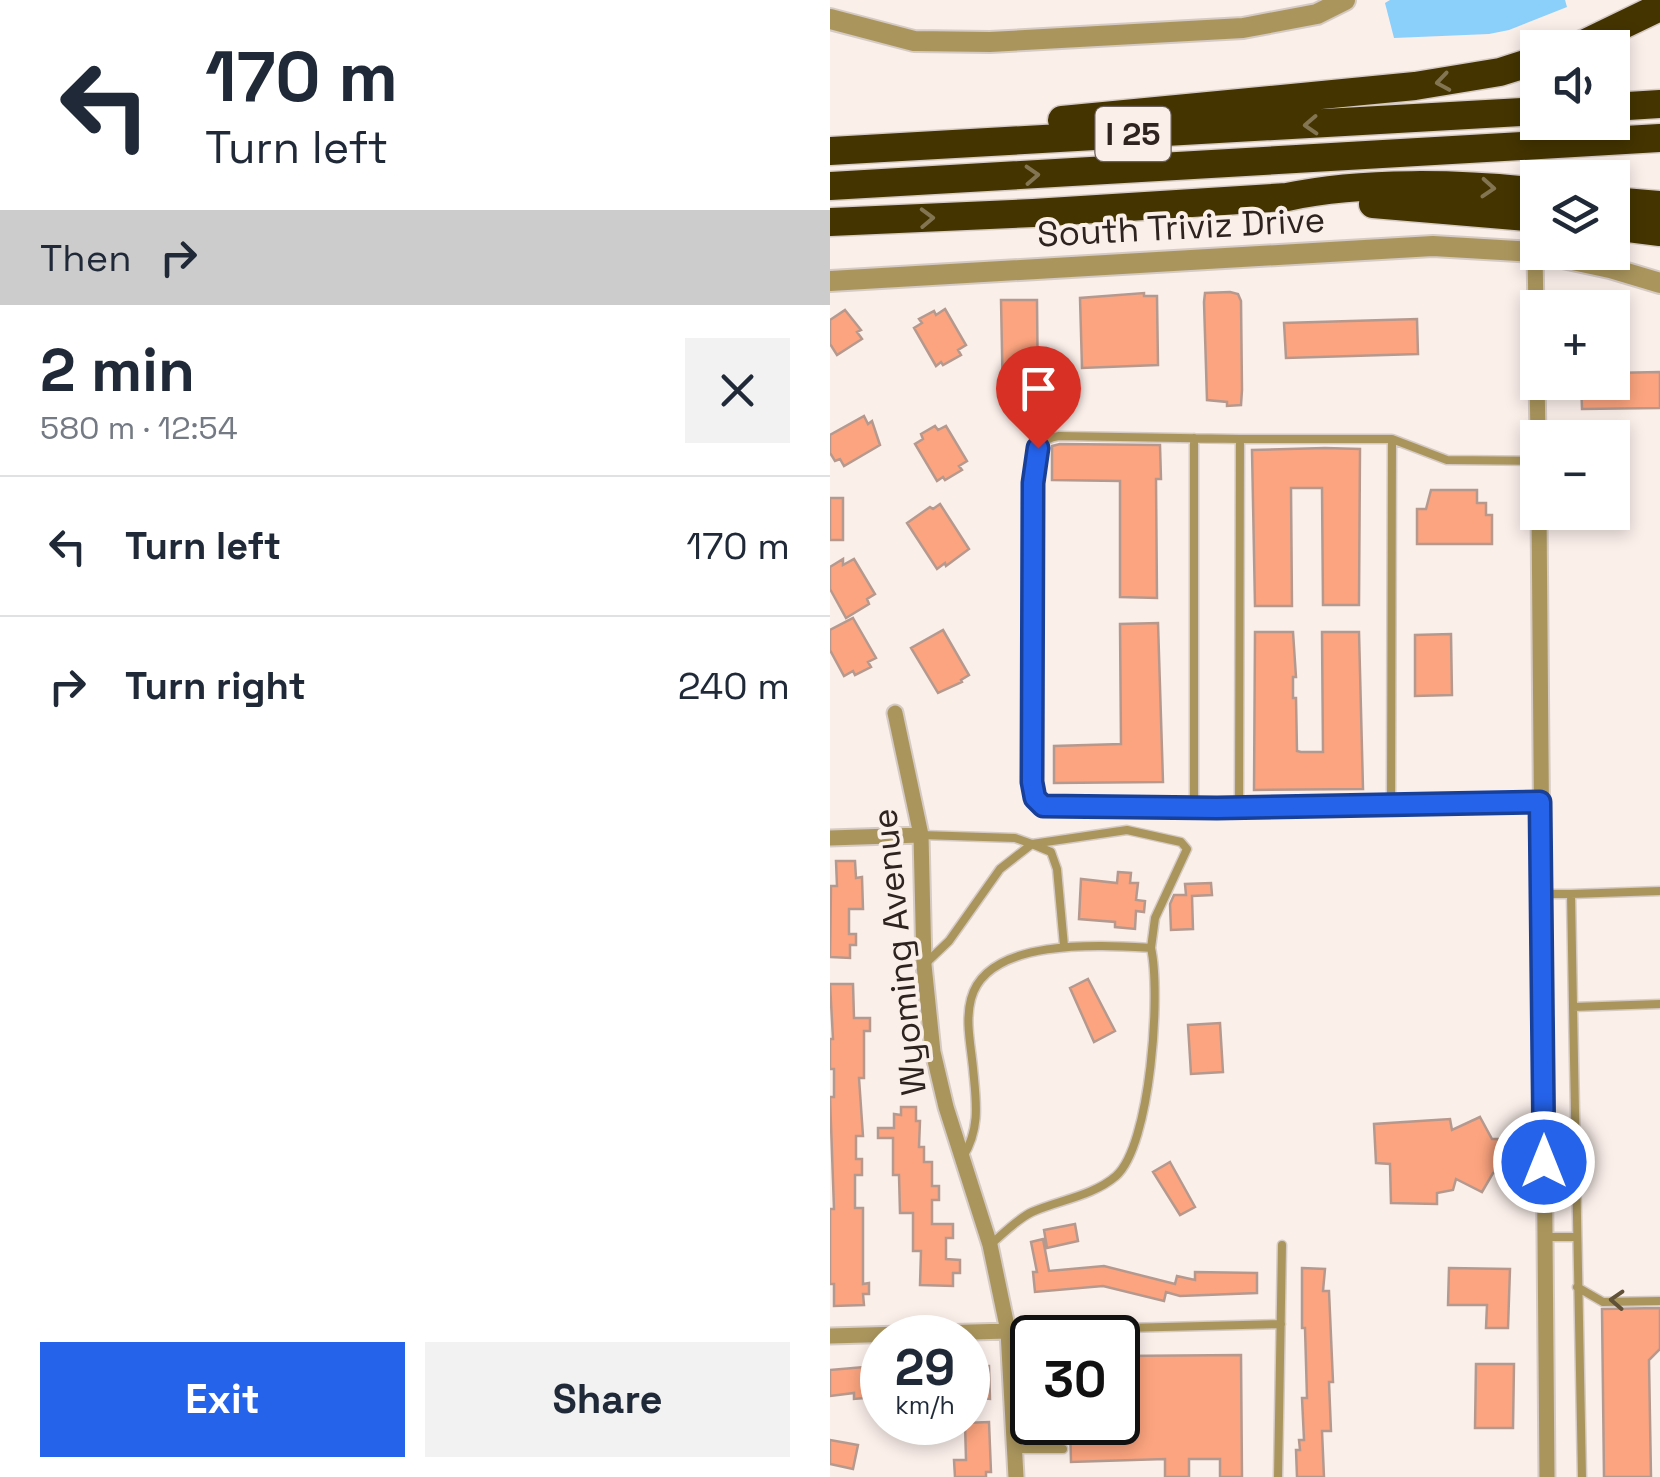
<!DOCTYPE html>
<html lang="en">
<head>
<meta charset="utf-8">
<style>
	body { margin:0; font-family:"Space Grotesk",sans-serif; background:#f2f2f3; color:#1f2937; height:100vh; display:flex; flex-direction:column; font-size:38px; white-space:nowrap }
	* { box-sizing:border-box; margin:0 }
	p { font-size:32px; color:#747a83 }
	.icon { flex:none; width:55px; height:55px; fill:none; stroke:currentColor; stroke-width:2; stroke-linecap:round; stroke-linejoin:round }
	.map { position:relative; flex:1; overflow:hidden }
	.details { display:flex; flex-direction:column; background:#fff; width:830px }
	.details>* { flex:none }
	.hud { background:#fff; color:#1f2937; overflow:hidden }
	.buttons { position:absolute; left:690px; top:30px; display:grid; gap:20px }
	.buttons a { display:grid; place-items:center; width:110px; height:110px; border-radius:0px; background:#fff; box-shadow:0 5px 15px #0003; font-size:50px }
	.speed { position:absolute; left:30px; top:1315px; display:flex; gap:20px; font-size:50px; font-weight:700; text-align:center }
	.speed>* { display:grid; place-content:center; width:130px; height:130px; border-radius:50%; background:#fff; box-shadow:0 5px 15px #0003; line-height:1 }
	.speed small { font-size:25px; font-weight:400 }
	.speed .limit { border:5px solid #111; border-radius:15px; background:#fff; color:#111 }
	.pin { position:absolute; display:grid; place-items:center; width:85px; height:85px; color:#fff; margin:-102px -42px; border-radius:50% 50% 50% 0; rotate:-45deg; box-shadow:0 0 10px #0007 }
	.pin .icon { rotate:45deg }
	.me { position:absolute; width:110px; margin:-55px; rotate:0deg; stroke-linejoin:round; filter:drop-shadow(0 0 8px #0008) }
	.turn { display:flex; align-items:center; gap:35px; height:210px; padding:0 40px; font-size:45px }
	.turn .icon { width:130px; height:130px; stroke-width:2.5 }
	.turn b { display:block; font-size:70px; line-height:85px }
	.then { display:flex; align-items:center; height:95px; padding:0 40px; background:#0003; gap:20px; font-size:38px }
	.round { display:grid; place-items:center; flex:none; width:105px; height:105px; border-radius:0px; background:#f2f2f3 }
	.headline { display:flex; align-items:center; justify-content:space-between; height:170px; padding:0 40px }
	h1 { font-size:60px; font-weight:700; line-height:75px }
	.action { display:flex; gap:20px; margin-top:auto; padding:20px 40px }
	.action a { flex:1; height:115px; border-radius:0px; background:#2563eb; color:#fff; font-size:40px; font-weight:700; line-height:115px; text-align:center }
	.action a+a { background:#f2f2f3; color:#1f2937 }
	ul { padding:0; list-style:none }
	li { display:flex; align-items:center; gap:30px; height:140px; padding:0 40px; border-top:2px solid #e0e1e3 }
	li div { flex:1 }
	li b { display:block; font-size:38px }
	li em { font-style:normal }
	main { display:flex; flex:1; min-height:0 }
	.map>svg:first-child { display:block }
	.water { fill:#8bcffb }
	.building { fill:#fca47f; stroke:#b5998e; stroke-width:2.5 }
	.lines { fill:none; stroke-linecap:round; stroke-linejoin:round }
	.service-casing { stroke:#d6cac5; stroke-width:11 }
	.minor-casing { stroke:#d6cac5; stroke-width:19 }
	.tertiary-casing { stroke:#d6cac5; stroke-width:24 }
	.motorway-casing { stroke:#d6cac5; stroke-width:31 }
	.service { stroke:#aa965d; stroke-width:8 }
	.minor { stroke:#aa965d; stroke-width:15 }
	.tertiary { stroke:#aa965d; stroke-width:20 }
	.motorway { stroke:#443400; stroke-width:28 }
	.oneway { stroke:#847552 }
	.oneway2 { stroke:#605138 }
	.route-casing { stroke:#184099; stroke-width:25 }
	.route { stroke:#2563eb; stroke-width:18 }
	.labels { text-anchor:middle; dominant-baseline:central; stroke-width:8; stroke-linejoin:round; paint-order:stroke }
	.shield { fill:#fbefea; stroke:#6c605c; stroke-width:2.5 }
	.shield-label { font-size:32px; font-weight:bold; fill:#2e231f }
	.street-label { font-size:35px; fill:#2e231f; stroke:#fbefea }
</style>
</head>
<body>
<main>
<section class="details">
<div class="hud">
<div class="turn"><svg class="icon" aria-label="left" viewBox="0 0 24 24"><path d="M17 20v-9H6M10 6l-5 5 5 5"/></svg><div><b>170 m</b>Turn left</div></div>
<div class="then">Then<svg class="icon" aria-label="right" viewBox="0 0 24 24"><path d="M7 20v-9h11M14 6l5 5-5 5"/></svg></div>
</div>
<div class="headline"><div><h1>2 min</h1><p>580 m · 12:54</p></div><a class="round"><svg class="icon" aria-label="close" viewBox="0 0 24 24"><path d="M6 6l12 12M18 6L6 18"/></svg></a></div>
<ul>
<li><svg class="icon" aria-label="left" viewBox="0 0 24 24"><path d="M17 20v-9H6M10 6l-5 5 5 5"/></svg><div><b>Turn left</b></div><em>170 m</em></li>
<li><svg class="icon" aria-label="right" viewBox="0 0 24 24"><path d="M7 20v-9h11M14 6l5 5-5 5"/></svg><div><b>Turn right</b></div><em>240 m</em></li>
</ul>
<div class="action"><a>Exit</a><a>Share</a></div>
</section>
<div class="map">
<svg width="830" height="1477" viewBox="0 0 830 1477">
	<rect width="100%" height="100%" fill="#fbefea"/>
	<path class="water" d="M560,0h175l2,7 -58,23 -20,4 -95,4 -9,-35z"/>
	<path class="building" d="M400,292l8,2 3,7 1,89 -1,15 -14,1v-4l-20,-2 -3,-98 1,-9z
		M314,293v3h13l1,69 -76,3 -2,-70z
		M171,300h36l1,101h-35z
		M115,309l21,36 -8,5 3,5 -18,10 -2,-3 -5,4 -22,-38 8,-5 -3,-4 15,-8 2,4z
		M15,310l16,20 -4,2 5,7 -25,16 -7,-11v-24z
		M587,319l1,35 -132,4 -2,-35z
		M830,372v36l-78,1 -1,-27h31v-9z
		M34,416l4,8 4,-3 8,24 -36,21 -4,-7 -5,2 -5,-8v-18z
		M105,426l3,4 8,-4 21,35 -8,5 3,4 -17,10 -2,-3 -6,4 -22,-37 8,-5 -2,-5z
		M230,444l100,1 1,34h-5l1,119 -37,-1v-116l-68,-1v-34z
		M495,448l35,1 -1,156h-36l-1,-117h-31l1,118h-37l-3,-156z
		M601,490h46v13h9v12h6v29h-75v-35h9z
		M0,498h13v42h-13z
		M110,504l29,45 -23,17 -1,-3 -8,6 -30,-46 23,-16 3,2z
		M13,559v6l11,-6 21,35 -8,5 2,5 -23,14 -16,-29v-22z
		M23,618l23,40 -8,4 3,5 -16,8 -2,-4 -9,5 -14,-26v-20z
		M328,623l5,159 -109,1v-37l67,-2 -1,-120z
		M113,630l26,45 -8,5 1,2 -24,11 -27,-45z
		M425,632h38l3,45h-3v21h3l1,53 4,1h22l-1,-120h37l4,157 -109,1z
		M621,634l1,61 -37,1v-61z
		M6,861h19l1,17 6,-1 1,32h-14v25h7v11h-6v13l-20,-1 1,-71h6z
		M288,872l13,1 -1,10h8l-2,17 9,1 -1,11 -8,-1 -1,18 -20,-2v-5l-36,-3 2,-40 36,4z
		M381,883l1,12 -20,1 1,33 -22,1 -1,-26 4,-9h12l-1,-11z
		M258,979l27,52 -21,11 -24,-54z
		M0,984h23l1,34h16v13h-6v47h-5l4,58h-7v23h6v16h-7v33h8v76l6,-1v11h-6l1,11 -30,1v-22h-4v-75h4l-4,-112h4v-28h-4v-30h3z
		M390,1023l3,49 -32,2 -3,-49z
		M71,1107h15v14h4l-1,26h5v15h8v24h7v14h-7v24h21v14h-7v21l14,1v13h-7v13l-33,-1 1,-34h-8v-38h-13l-1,-38h-6v-37h-15v-10h16v-14l7,1z
		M650,1117l12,22h6l2,34h-7l-11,19 -26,-13 -3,11 -16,3v11l-46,-1 -1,-39 -14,-1 -2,-39 76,-5 2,11z
		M340,1162l25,45 -15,8 -27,-43z
		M245,1224l3,17 -31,7 -3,-18z
		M213,1239l6,32 55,-5 71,18 2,-8 18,4v-8l62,1v20l-77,3 -14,-4 -2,9 -61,-15 -68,6 -2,-20h4l-6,-30z
		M472,1268l23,1 -2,22h6l4,91h-4l2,49h-9l2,46h-27l-1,-27h4l-1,-10h5l-2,-42h5l-2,-70h-3z
		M619,1268l61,1 -2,59h-22l1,-23h-39z
		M830,1308v41l-11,11 2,117h-47l-2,-168z
		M411,1355l1,122h-22v-18h-31v18h-24v-18l-94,3 -1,-40h48v-66z
		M646,1364h38l-1,64h-38z
		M45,1366l1,8h4l2,15 -6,1 1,7 -23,2v-6l-24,3v-26z
		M159,1366l1,33 -22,-2v-30z
		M159,1422l2,50h-5v5h-31l-1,-17h12l-1,-37z
		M0,1440l28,5 -5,24 -23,-5z"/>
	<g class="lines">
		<g class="service-casing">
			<path id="service" d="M364,438v370
				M708,461l-91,-1 -55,-21h-152l-1,369 301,-6
				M561,804l1,-365
				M409,808h-186c-15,-4 -20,-10 -21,-26l1,-299c2,-21 0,-44 26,-47l181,3
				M91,835l94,3 17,6 -32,25 -51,72 -22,21
				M202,844l95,-14 54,12 6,7 -32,69 -4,30
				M202,844l19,8 6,17 7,77
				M712,894h29
				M743,1007l-2,-113 89,-3
				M133,1157c18,-30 13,-56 10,-89 -2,-22 -8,-47 -2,-69 16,-62 131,-54 180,-51 10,44 0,197 -35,228 -23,20 -57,24 -84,36 -15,7 -29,22 -42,33
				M716,1237h31
				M747,1287l26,15 57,-1
				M178,1331l273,-7
				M184,1449h49
				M448,1477l4,-232
				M752,1477l-9,-470 87,-3"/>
		</g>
		<g class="minor-casing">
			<path id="minor" d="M705,252l3,186
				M709,512l8,965
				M65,713l26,122 3,130 9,87 13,55 44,138 18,86 8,146
				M0,838l91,-3
				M0,1336l178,-5"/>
		</g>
		<g class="tertiary-casing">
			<path id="tertiary" d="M0,19l84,22 76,1 253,-14 74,-14 28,-14
				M0,281l603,-35 102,6 75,16 50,15"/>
		</g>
		<g class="motorway-casing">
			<path id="motorway" d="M745,48l85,-41
				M782,107l48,-3
				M232,120l353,-34 85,-14 38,-12
				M0,151l708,-40
				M0,186l830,-48
				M782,201l48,4
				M543,204l165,14
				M0,222l203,-9 254,-16c75,-16 174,-14 251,-5
				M782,226l48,6"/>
		</g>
		<use href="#service" class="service"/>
		<use href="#minor" class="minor"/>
		<use href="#tertiary" class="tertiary"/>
		<use href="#motorway" class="motorway"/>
	</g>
	<defs><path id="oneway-chevron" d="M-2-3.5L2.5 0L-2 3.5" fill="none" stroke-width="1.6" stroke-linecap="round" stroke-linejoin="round" transform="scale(2.5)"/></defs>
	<g class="oneway">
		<use href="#oneway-chevron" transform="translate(613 82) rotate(171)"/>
		<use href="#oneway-chevron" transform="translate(481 125) rotate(177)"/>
		<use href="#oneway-chevron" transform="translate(202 175) rotate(-3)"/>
		<use href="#oneway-chevron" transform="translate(658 188) rotate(4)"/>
		<use href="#oneway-chevron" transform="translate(97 218) rotate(-2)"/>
	</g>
	<use class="oneway2" href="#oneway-chevron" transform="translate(787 1300) rotate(-177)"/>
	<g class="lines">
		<g class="route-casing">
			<path id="route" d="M208,448l-5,35 -1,299 3,16 8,8 174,2 323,-6 4,360"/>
		</g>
		<use href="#route" class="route"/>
	</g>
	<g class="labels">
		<rect class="shield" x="265.5" y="107" width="75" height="54" rx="8"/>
		<g class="shield-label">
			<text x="303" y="134">I 25</text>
		</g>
		<g class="street-label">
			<text transform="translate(351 227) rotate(-3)">South Triviz Drive</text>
			<text transform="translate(69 952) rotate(-96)">Wyoming Avenue</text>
		</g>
	</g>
</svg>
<div class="buttons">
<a><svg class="icon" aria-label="sound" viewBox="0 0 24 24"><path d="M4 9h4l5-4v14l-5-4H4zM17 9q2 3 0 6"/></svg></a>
<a><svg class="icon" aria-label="layers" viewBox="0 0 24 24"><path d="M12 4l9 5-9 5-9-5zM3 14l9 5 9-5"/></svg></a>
<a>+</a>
<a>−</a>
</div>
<div class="speed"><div>29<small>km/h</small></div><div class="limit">30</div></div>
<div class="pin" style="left:208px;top:448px;background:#d93025"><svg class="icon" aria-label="arrive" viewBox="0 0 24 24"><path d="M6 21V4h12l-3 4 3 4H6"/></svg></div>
<svg class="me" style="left:714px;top:1162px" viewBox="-20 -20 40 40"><circle r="17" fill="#2563eb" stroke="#fff" stroke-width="3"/><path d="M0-11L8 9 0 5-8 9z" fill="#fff"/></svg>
</div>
</main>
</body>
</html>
